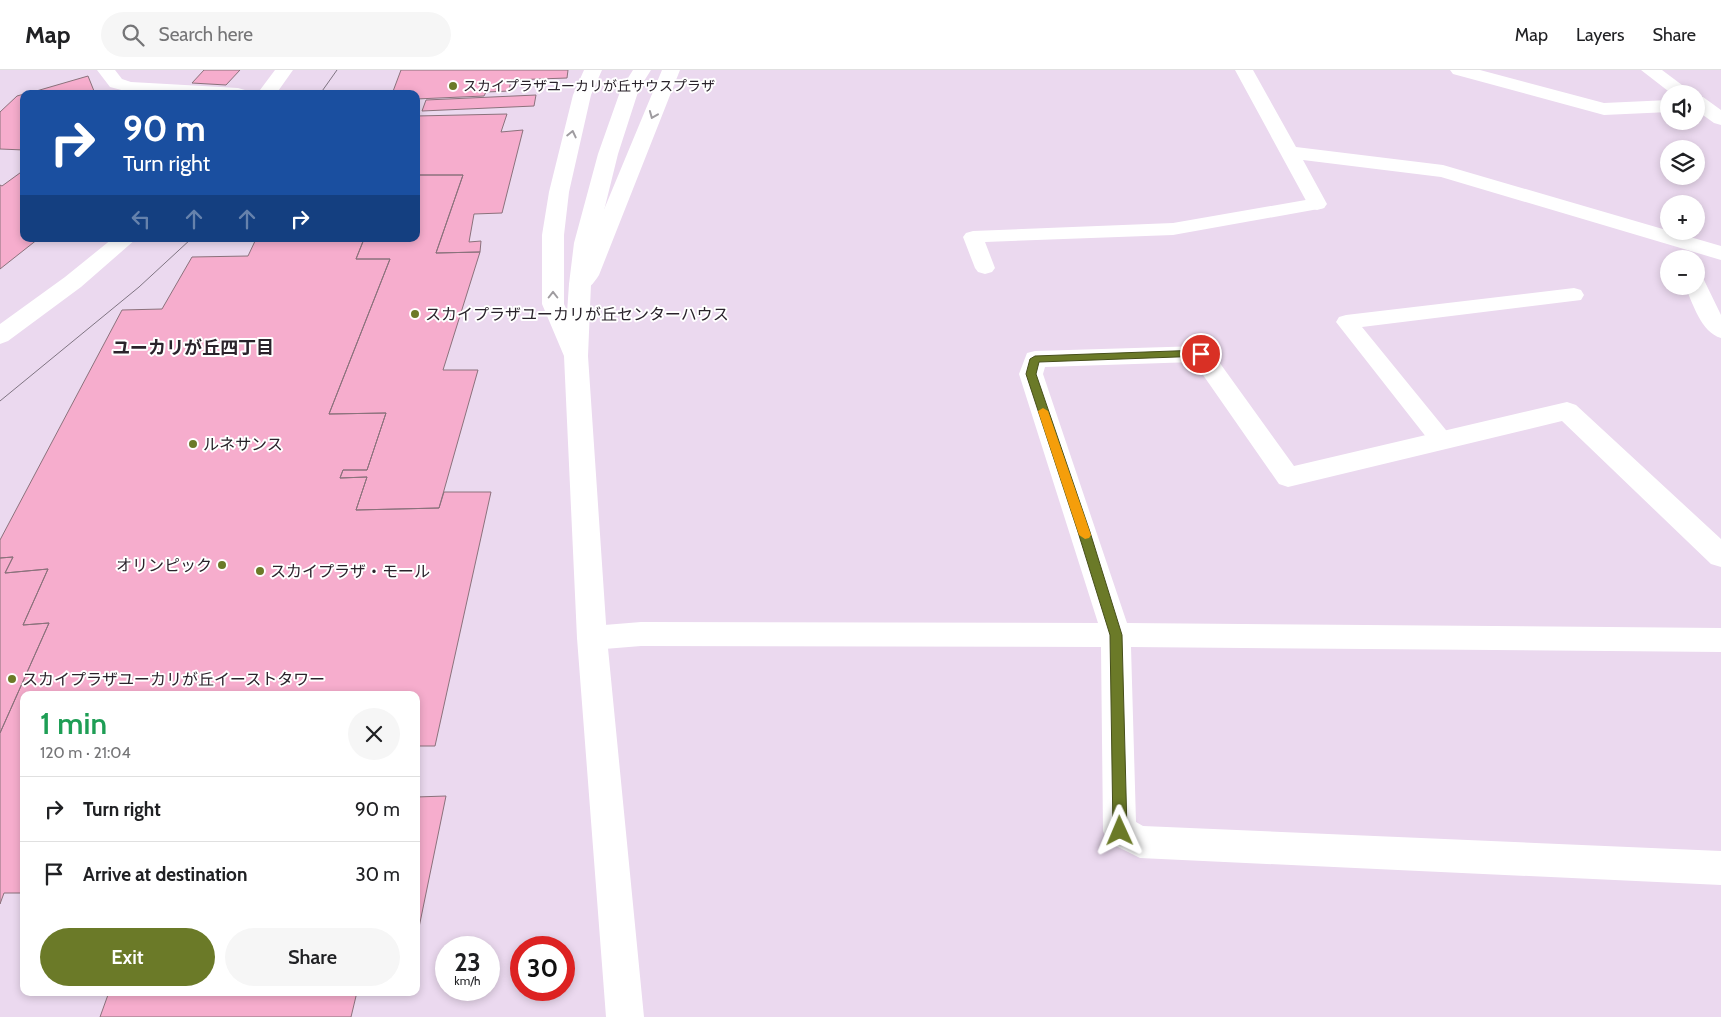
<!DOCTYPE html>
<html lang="en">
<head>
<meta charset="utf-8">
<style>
	body { margin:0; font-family:Cabin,"Noto Sans JP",sans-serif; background:#f6f6f6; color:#202124; height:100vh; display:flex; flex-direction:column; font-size:19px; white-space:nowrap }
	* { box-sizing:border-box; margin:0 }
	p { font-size:16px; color:#757577 }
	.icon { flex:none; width:28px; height:28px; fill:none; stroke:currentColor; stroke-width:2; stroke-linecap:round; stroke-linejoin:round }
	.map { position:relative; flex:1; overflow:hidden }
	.panel { position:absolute; left:20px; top:621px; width:400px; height:305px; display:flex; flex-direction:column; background:#fff; border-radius:10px; box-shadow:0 2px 8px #0003 }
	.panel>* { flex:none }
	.hud { position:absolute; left:20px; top:20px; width:400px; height:152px; border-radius:10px; box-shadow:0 2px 8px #0003; background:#1a4fa0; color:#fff; overflow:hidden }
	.fabs { position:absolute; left:1660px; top:15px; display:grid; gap:10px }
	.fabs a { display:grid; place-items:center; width:45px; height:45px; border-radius:50%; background:#fff; box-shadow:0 2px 8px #0003; font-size:25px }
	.speed { position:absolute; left:435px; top:866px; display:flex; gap:10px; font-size:25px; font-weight:700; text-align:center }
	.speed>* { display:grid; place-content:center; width:65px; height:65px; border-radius:50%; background:#fff; box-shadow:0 2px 8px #0003; line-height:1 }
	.speed small { font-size:12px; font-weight:400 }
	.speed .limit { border:8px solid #d22; background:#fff; color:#111 }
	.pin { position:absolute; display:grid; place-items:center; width:42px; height:42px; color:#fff; margin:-21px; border:2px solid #fff; border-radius:50%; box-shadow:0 1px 5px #0007 }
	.me { position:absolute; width:55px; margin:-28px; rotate:359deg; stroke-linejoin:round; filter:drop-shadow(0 0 4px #0008) }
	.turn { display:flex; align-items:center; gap:18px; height:105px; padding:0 20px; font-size:22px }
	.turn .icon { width:65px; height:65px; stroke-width:2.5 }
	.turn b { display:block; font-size:35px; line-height:42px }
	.lanes { display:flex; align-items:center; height:48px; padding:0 20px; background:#0003; justify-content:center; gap:25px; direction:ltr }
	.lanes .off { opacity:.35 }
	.round { display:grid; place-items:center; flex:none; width:52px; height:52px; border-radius:26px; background:#f6f6f6 }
	.overview { display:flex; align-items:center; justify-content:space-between; height:85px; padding:0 20px }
	h1 { font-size:30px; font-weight:600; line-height:38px; color:#1e9e55 }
	.button { display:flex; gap:10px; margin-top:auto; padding:10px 20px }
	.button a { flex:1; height:58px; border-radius:30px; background:#6b7a28; color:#fff; font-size:20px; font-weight:600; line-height:58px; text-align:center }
	.button a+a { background:#f6f6f6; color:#202124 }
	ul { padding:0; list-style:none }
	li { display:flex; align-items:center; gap:15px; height:65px; padding:0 20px; border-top:1px solid #e0e0e0 }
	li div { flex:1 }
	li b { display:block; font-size:19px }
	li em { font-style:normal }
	header { display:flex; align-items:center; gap:30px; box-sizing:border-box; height:70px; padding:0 25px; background:#fff; border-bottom:1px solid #e0e0e0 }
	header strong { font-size:24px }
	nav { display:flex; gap:28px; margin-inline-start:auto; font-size:18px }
	.search { width:350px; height:45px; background:#f6f6f6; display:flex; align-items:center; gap:12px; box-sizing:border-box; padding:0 18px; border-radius:28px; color:#757577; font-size:19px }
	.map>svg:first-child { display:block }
	.building { fill:#f6adcd; stroke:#8b727c }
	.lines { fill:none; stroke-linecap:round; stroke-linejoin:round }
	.lane { fill:#fff; fill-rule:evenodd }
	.street { fill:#fff; fill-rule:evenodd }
	.secondary { fill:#fff; fill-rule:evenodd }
	.tram { stroke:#7f7482; stroke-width:1 }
	.oneway { stroke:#9f9ca0 }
	.route { fill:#6b7a28; stroke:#464f1a }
	.slow { fill:#f59e0b }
	.poi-dot { fill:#6b7a28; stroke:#fff; stroke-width:2 }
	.labels { text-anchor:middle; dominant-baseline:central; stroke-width:4; stroke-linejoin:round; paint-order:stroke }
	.far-poi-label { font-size:14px; fill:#2a232b; stroke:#fff; text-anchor:start }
	.poi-label { font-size:16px; fill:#2a232b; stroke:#fff; text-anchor:start }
	.neighbourhood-label { font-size:18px; font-weight:bold; fill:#2a232b; stroke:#fff }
</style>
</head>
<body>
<header>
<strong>Map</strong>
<div class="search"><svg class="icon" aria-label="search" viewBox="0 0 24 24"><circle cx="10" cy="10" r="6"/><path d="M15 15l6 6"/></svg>Search here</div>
<nav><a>Map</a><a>Layers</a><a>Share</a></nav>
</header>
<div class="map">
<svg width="1721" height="947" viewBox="0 0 1721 947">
	<rect width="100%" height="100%" fill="#ebd9ef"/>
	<path class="building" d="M204,0h36l-14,15 -34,-2z
		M401,0h167l-1,8 -56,2 -2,11 -23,1 -2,4 -68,3v-5h-24z
		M88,6l6,15 38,2 -106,1z
		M24,24v56l-24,-1v-37l17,-16z
		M536,25l-2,11 -112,5 4,-11z
		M507,44l-6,18 22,-2 -21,83 -28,1 -5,28 12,-1 -1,11 -44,1 27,-78h-47v-59z
		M24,100v69h14l-38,30v-84l2,1z
		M416,105h47l-27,78 44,-1 -37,118h35l-39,138 -83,2 11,-33 -27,1 3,-8h24l19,-57 -57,1 61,-155h-34l8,-20h52z
		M256,169h108l-8,20h34l-61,155 57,-1 -19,57h-24l-3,8 27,-1 -11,33 83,-2 5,-16h47l-56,254h-19v-51h-392v198h-20l-4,11v-171l49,-110 -26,2 25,-56 -43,4 8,-16 -13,1v-18l122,-230 40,-1 30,-52 56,-1z
		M13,487l-8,16 43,-4 -25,56 26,-2 -49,110v-175z
		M446,726l-30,146v-145z
		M109,922h248l-6,25h-251z"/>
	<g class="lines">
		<path class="lane" d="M1317,128l7,2 2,4 -2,4 -151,27 -188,7 10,26 -3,4 -7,2 -7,-2 -3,-4 -12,-31 3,-4 7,-2 200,-8z
			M1574,218l7,2 3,5 -3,5 -219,27 88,108 4,6 -4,6 -8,2 -8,-2 -98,-125 3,-5 7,-2z"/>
		<path class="street" d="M97,0h18l7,9 9,3 107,6 7,2 2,4 -118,-2 -19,-5z
			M584,0h18l-11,25 -22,97 -5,43v69l24,52 -4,6 -8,2 -8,-2 -4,-6 -22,-52v-69l7,-43 24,-97z
			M662,0h18l-81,205c-7,11 -13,18 -27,14l-3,-5 9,-12z
			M1235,0h18l43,77 147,18 278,81v14l-280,-83 -138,-17 24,44 -3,4 -7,2 -7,-2z
			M1450,0h30l124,33 65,-3v12l-65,3 -151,-41z
			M1641,0h21l32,24h-22z
			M1696,26l7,1 18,13v15l-7,-2 -18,-13z
			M1696,208l8,2 17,35v23c-20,-6 -28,-34 -36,-52h11z
			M1201,276l8,2 85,118 273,-64 9,3 145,134v28l-10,-3 -149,-143 -274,66 -9,-3 -85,-122 -149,5 -2,7 84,249 594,5v24l-590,-5 5,175 7,4 578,25v34l-581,-27 -32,-16 -5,-11 -2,-184 -460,-1 -49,4 -10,-3 -5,-9 5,-9 10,-3 49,-4 457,1 -79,-249 8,-21 8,-2z"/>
		<path class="secondary" d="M275,0h18l-17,24h-19z
			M633,0h18l-12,19 -21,65 -22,89 -5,41 -3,72 19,282 37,379h-38l-29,-379 -13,-282 5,-72 5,-41 24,-89 23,-65z
			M112,169h24l-55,48 -73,54 -8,3v-20l65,-47z"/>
		<path class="tram" d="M320,24l17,-24
			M0,331l139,-114 52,-48"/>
	</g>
	<defs><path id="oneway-chevron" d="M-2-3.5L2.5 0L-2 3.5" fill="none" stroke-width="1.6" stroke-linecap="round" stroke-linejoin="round" transform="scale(1.25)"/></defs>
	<g class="oneway">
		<use href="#oneway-chevron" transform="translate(653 45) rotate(112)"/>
		<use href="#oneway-chevron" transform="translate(572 64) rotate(-77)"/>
		<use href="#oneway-chevron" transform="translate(553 225) rotate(-90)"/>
	</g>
	<path class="route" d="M1201,280l5,4 -2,2 -165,6 -3,12 54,158 32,103 5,196 -3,5 -4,2 -5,-2 -2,-5 -3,-196 -32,-103 -52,-158 4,-15 5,-3z"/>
	<path class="slow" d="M1043,338l5,3 43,124 -2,3 -4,1 -6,-4 -41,-124z"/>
	<g class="poi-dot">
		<circle cx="453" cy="16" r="5"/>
		<circle cx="415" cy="244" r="5"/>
		<circle cx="193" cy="374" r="5"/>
		<circle cx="222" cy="495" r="5"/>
		<circle cx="260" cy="501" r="5"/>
		<circle cx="12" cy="609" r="5"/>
	</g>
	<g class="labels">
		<g class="far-poi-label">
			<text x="463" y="16">スカイプラザユーカリが丘サウスプラザ</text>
		</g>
		<g class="poi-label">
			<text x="425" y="244">スカイプラザユーカリが丘センターハウス</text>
			<text x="203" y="374">ルネサンス</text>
			<text x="212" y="495" text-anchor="end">オリンピック</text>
			<text x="270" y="501">スカイプラザ・モール</text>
			<text x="22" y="609">スカイプラザユーカリが丘イーストタワー</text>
		</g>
		<g class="neighbourhood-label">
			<text x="193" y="278">ユーカリが丘四丁目</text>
		</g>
	</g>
</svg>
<div class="fabs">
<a><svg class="icon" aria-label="sound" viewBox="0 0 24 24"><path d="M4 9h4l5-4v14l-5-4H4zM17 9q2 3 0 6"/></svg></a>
<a><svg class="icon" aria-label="layers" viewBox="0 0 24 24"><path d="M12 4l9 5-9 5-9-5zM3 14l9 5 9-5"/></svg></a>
<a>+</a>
<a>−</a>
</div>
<div class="speed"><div>23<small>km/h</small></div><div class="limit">30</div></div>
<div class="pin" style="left:1201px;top:284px;background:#d93025"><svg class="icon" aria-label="arrive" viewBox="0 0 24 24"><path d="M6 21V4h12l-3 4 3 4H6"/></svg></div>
<svg class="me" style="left:1120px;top:761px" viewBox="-20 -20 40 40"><path d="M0-17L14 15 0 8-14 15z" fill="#6b7a28" stroke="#fff" stroke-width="4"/></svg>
<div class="hud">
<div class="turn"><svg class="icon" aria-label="right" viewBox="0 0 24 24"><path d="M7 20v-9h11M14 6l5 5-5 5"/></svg><div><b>90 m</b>Turn right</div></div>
<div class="lanes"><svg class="icon off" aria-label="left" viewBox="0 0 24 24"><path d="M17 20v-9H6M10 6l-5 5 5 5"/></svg><svg class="icon off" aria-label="ahead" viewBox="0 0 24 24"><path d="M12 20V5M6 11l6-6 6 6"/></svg><svg class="icon off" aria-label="ahead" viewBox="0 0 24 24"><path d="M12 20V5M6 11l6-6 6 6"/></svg><svg class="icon" aria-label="right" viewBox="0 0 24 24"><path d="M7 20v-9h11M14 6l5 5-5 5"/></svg></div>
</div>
<section class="panel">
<div class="overview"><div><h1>1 min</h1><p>120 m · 21:04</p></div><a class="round"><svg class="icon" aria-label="close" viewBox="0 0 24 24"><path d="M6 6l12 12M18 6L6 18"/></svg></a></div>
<ul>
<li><svg class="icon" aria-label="right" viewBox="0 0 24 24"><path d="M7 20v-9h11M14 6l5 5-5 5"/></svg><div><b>Turn right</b></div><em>90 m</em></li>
<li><svg class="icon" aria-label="arrive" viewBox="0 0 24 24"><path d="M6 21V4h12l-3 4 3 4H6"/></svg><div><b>Arrive at destination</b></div><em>30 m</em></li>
</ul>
<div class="button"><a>Exit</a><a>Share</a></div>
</section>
</div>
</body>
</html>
